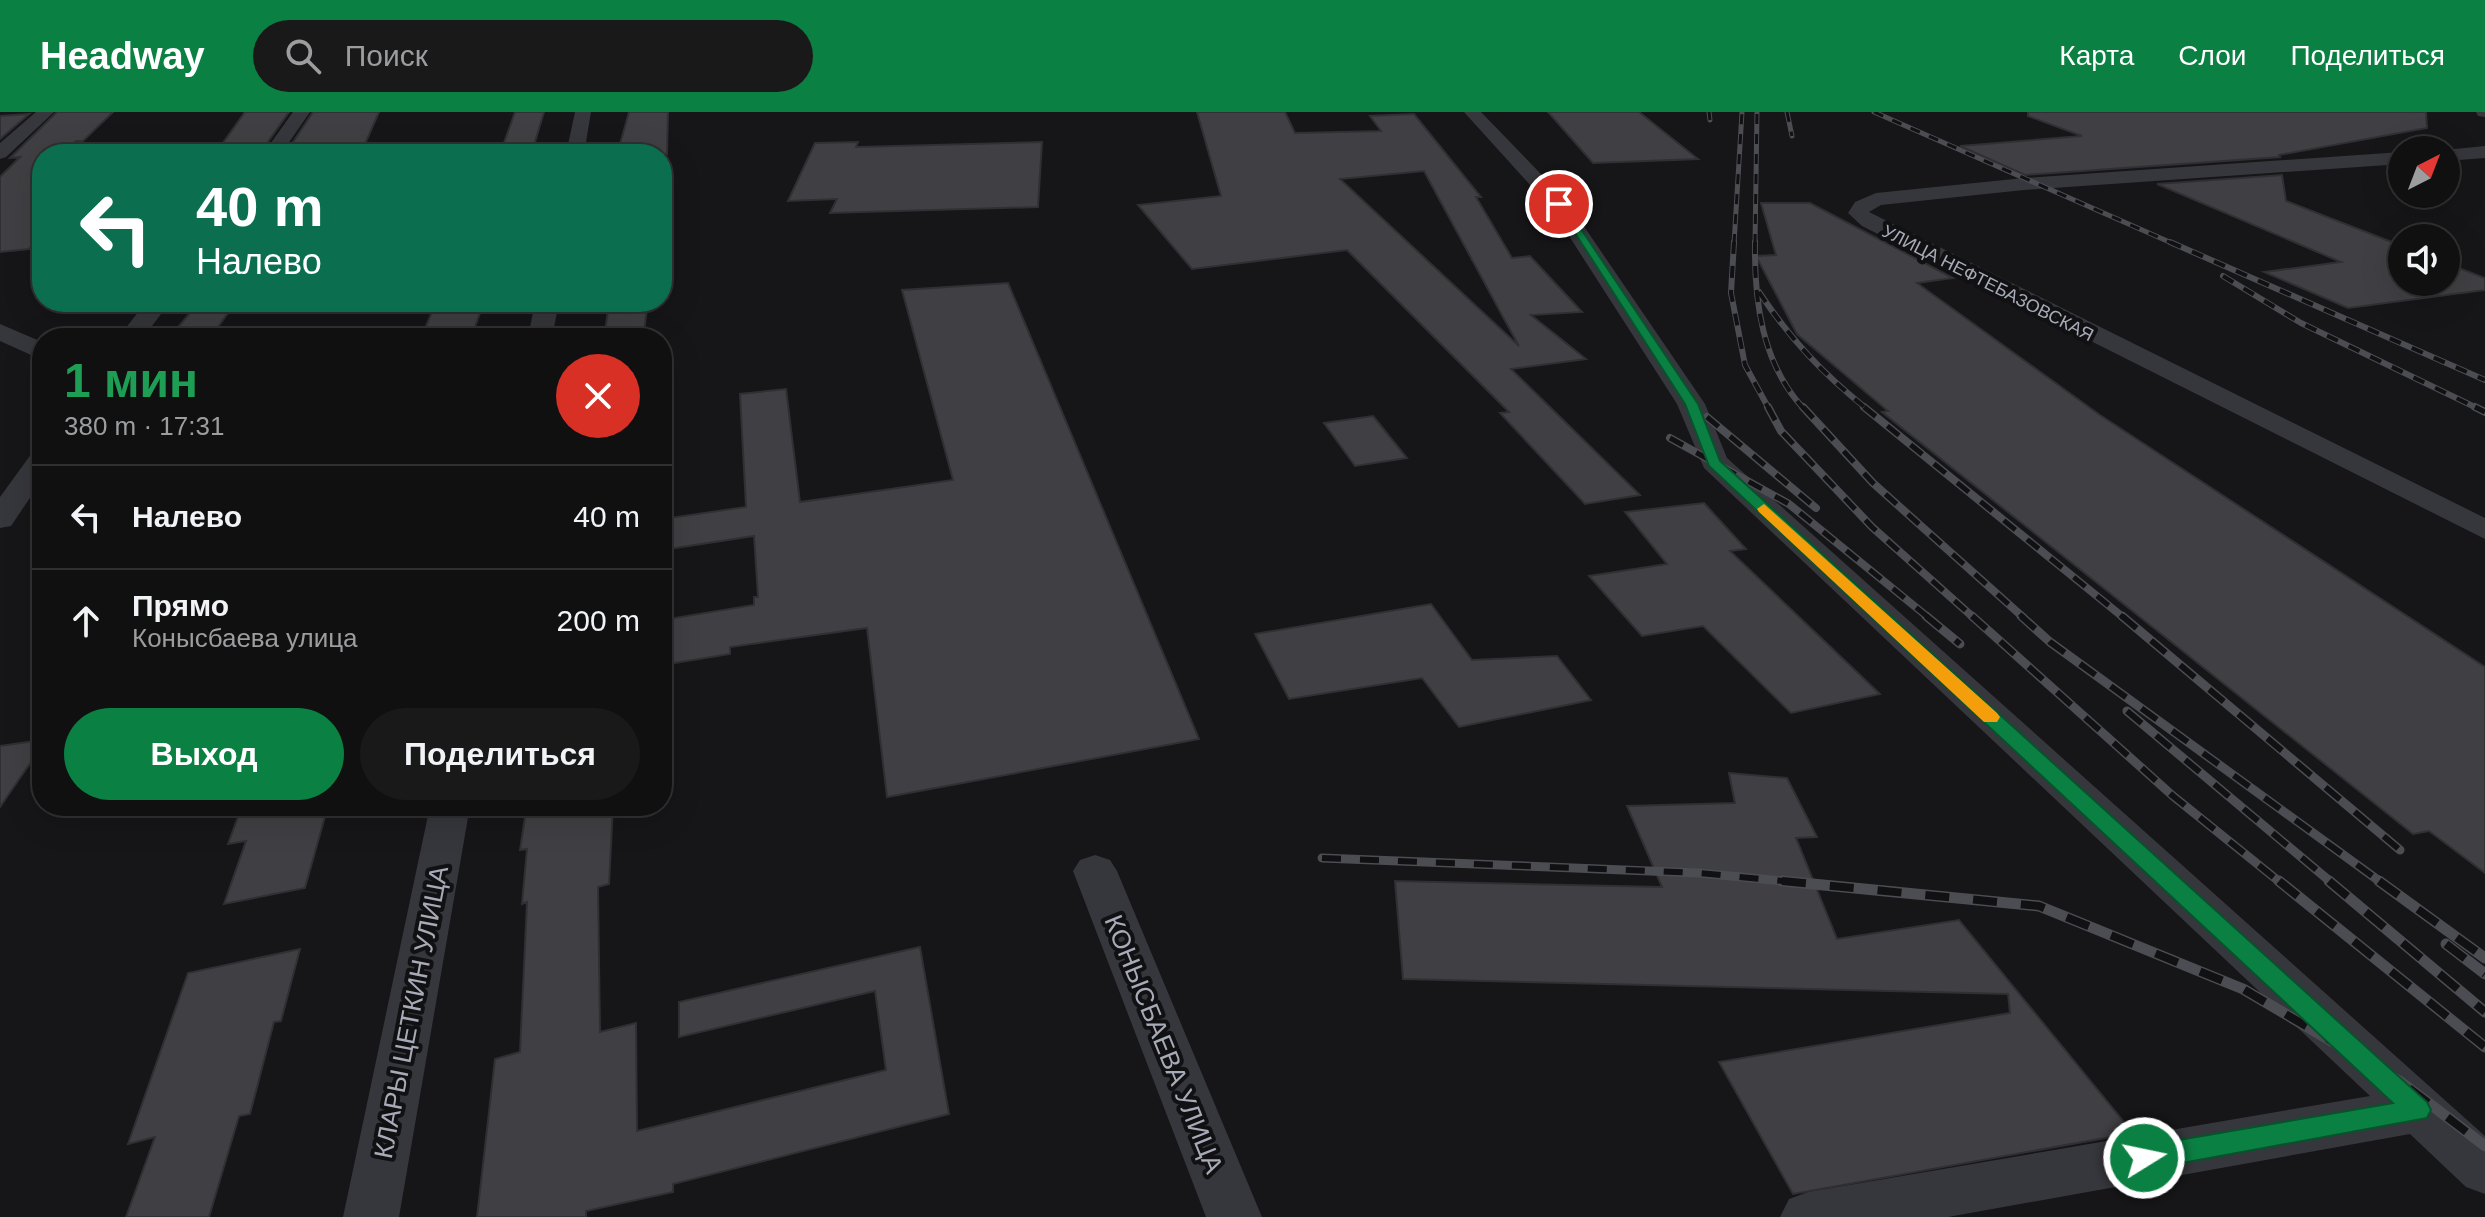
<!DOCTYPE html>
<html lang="ru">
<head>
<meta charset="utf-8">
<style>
	body { margin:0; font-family:Arial,sans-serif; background:#19191a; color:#f1f3f6; height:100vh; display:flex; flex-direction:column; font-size:30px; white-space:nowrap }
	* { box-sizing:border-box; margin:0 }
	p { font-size:26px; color:#9c9d9f }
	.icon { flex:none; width:44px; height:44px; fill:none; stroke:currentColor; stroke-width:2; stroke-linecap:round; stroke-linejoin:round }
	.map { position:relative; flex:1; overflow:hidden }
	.details { position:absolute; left:32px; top:216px; width:640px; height:488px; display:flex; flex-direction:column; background:#101011; border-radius:32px; box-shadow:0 8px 32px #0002,0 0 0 2px #303031 }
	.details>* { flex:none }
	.banner { position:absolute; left:32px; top:32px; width:640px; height:168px; border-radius:32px; box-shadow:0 8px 32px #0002,0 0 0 2px #303031; background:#0b6e4f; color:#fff; overflow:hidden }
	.needle { width:52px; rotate:42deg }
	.controls { position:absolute; left:2388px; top:24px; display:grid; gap:16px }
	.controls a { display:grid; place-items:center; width:72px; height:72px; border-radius:50%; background:#101011; box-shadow:0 8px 32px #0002,0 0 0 2px #303031; font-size:40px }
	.pin { position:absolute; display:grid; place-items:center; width:68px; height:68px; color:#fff; margin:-34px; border:4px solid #fff; border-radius:50%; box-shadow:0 2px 8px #0007 }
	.me { position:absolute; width:88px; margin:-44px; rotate:80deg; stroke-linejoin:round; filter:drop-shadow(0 0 6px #0008) }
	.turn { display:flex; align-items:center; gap:28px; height:168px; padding:0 32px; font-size:36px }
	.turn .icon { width:104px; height:104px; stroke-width:2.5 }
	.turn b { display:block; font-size:56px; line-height:68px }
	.round { display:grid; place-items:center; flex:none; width:84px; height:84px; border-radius:42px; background:#19191a }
	.overview { display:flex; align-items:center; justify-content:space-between; height:136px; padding:0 32px }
	h1 { font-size:48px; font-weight:600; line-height:60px; color:#1e9e55 }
	.primary-button { display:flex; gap:16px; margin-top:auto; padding:16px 32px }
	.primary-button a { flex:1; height:92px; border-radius:48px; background:#0b8043; color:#fff; font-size:32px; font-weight:600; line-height:92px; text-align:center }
	.primary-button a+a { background:#19191a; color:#f1f3f6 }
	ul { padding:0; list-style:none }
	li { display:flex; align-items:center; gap:24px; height:104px; padding:0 32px; border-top:2px solid #303031 }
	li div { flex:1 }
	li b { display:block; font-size:30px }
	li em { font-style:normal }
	header { display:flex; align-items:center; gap:48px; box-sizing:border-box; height:112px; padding:0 40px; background:#0b8043; color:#fff }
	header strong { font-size:38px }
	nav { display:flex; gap:44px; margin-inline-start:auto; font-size:28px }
	.search { width:560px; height:72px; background:#19191a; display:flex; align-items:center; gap:20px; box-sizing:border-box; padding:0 28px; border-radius:44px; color:#9c9d9f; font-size:30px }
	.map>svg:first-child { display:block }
	.building { fill:#404044; stroke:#302f33; stroke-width:2; fill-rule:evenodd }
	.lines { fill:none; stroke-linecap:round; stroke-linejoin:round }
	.street { fill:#36373c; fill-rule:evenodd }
	.rail-far4-casing { stroke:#4b4d53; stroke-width:5 }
	.rail-far3-casing { stroke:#4b4d53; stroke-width:6 }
	.rail-far2-casing { stroke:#4b4d53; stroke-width:8 }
	.rail-far1-casing { stroke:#4b4d53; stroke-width:9 }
	.rail-casing { stroke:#4b4d53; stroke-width:11 }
	.rail-far4 { stroke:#111012; stroke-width:3; stroke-dasharray:10; stroke-linecap:butt }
	.rail-far3 { stroke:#111012; stroke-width:4; stroke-dasharray:12; stroke-linecap:butt }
	.rail-far2 { stroke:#111012; stroke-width:5; stroke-dasharray:15; stroke-linecap:butt }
	.rail-far1 { stroke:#111012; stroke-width:6; stroke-dasharray:19; stroke-linecap:butt }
	.rail { stroke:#111012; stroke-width:8; stroke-dasharray:24; stroke-linecap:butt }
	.route { fill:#0b8043; stroke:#07532c; stroke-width:2 }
	.slow { fill:#f59e0b }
	.labels { text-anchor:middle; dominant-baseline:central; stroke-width:8; stroke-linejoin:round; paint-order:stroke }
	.far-street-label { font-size:18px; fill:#a7abb8; stroke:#111012 }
	.near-street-label { font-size:26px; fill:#a7abb8; stroke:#111012 }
</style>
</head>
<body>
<header>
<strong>Headway</strong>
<div class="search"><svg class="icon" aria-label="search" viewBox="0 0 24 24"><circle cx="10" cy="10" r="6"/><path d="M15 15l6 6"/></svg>Поиск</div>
<nav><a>Карта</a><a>Слои</a><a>Поделиться</a></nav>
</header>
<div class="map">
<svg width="2485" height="1105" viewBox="0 0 2485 1105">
	<rect width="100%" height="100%" fill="#161517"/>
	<path class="building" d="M57,0h56l-30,29h-7l-12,12 -22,1v80l-13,15 -29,3v-75l20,-20 -10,1z
		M245,0h44l-29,41 -45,1z
		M313,0h66l-14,32 -78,7z
		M515,0h29l-12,40 -32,2z
		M629,0h39l-1,42h-43l3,-11 -7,1z
		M1197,0h88l10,21 86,-2 -11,-15 44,-2 67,83h-5l36,61 18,-2 52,56 -51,3 55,44 -75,10 129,126 -55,9 -85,-91 9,-1 -162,-162 -155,19 -54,-64 83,-9zM1424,59l79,146 16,29 -179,-167z
		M1548,0h91l59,47 -105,4z
		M2028,0h398l1,16 -148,27 1,2 -255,18 -65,-29 122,-10 -54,-20z
		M29,2l-29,25v-23z
		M858,30l-2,5 186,-5 -4,65 -208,6 7,-14 -49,2 27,-58z
		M2282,63l4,26 116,45v36h44v-19l39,15v12l-137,18 -84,-36 77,-10 -184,-78z
		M1761,91h49l143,75 -36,5 183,132 385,252v206l-56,-42 -16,3 -531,-422 6,-1 -91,-77 -41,-78 20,-1z
		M1008,171l191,456 -312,58 -20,-169 -137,19v7l-68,11v-45l92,-15v-8h4l-4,-61 -92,14v-31l84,-12 -6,-113 46,-5 14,113 153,-22 -51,-190z
		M199,190h37l-26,36h-41z
		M436,190h48l-13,36h-50z
		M648,190l-5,36h-39l5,-34z
		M1373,304l34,42 -52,8 -31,-43z
		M1704,391l42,46 -16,2 150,143 -89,19 -88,-87 -61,10 -53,-60 78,-12 -42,-52z
		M1431,492l41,56 85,-4 34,44 -132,27 -37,-49 -133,21 -34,-65z
		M42,628v6l-42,61v-61z
		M1729,661l58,5 30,59 -21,1 41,101 122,-19 174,213 -340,61 -74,-132 291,-49 -2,-19 -605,-15 -8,-98 267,6 -35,-81 108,-3z
		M242,694h86l-23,82 -81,16 22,-63 -18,3z
		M548,694h65l-4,78 -11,3 2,145 36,-9 1,108 249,-61 -11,-79 -196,46v-35l241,-55 29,167 -276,70v8l-87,19v6h-109l18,-158 25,-7 7,-150 -5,2 5,-55 -7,1 6,-40z
		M300,837l-19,72 -7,1 -24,92 -11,2 -30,101h-83l29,-80 -27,7 60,-171z"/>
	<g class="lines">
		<path class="street" d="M36,0h18l-48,45 -6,2v-16z
			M293,0h17l-29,42h-18z
			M575,0h16l-7,42h-18z
			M1464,0h17l85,88 139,204 22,54 758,678v58l-19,-7 -56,-53 -462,83h-168l9,-18 19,-7 562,-96 -666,-628 -27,-64 -126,-196z
			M2476,0h9v5l-7,-1z
			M2485,34v12l-39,3 -2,-11z
			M2402,40v12l-378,26 -143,15 -12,7 616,306v21l-623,-313 -14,-13 7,-11 21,-9 148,-15z
			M146,190h24l-27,36h-25z
			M535,190h24l-7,36h-24z
			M0,212l42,18v18l-42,-19z
			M42,338v30l-31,46 -11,2v-31l32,-44z
			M430,694h40l-71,411h-56z
			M1095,743l15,5 7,11 145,346h-56l-133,-346 7,-11z"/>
		<g class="rail-far4-casing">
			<path id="rail-far4" d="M1709,0l1,8
				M1787,0l5,24
				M1874,0l300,132
				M1734,132l8,-132
				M1755,132l2,-132"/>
		</g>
		<g class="rail-far3-casing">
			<path id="rail-far3" d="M1734,130l-3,51 14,72 24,44
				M1755,130c-1,59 7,122 49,167
				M2170,130l315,138
				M2223,164l78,47 178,86
				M1759,180c32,48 63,81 108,117"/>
		</g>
		<g class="rail-far2-casing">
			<path id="rail-far2" d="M1768,295l13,24 91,96 102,91
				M1803,295l70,76 151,135
				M1864,295l260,211
				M2475,295l10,5
				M1707,305l109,91
				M1670,326l119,66 140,114"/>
		</g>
		<g class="rail-far1-casing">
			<path id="rail-far1" d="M1926,504l34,28
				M1972,504l201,180 108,87
				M2021,504l29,26 332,241
				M2122,504l278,234
				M2127,599l205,172
				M1322,746l377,15 104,10"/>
		</g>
		<g class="rail-casing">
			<path id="rail" d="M1782,769l257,25 204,83 158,93 84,64
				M2279,769l206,166
				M2329,769l156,131
				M2379,769l106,77
				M2446,832l39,30"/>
		</g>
		<use href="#rail-far4" class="rail-far4"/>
		<use href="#rail-far3" class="rail-far3"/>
		<use href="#rail-far2" class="rail-far2"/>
		<use href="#rail-far1" class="rail-far1"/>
		<use href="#rail" class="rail"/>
	</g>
	<path class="route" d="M1555,90h8l135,202 22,57 707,641 4,8 -4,8 -283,52 -10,-3 -4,-9 4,-8 10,-4 249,-43 -684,-637 -24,-62z"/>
	<path class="slow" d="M1764,392l233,209 3,4 -3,5h-13l-225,-210 -2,-3z"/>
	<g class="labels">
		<g class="far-street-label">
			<text transform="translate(1988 171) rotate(27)">УЛИЦА НЕФТЕБАЗОВСКАЯ</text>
		</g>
		<g class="near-street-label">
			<text transform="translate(411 900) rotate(-79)">КЛАРЫ ЦЕТКИН УЛИЦА</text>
			<text transform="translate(1164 932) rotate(68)">КОНЫСБАЕВА УЛИЦА</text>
		</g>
	</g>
</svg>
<div class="controls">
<a><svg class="needle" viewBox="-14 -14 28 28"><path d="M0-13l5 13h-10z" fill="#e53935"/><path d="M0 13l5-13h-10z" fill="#9c9d9f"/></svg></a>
<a><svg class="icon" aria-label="sound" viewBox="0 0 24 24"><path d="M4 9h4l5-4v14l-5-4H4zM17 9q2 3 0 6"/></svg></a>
</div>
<div class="pin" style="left:1559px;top:92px;background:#d93025"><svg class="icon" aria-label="arrive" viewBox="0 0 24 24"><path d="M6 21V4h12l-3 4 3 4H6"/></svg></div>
<svg class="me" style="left:2144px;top:1046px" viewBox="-20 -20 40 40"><circle r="17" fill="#0b8043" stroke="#fff" stroke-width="3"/><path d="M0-11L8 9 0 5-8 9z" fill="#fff"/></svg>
<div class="banner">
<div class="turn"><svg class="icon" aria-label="left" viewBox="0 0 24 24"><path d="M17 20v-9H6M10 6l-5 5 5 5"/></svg><div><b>40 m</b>Налево</div></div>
</div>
<section class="details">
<div class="overview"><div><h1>1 мин</h1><p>380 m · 17:31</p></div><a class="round" style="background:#d93025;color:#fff"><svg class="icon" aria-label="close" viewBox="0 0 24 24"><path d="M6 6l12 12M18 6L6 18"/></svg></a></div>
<ul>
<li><svg class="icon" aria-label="left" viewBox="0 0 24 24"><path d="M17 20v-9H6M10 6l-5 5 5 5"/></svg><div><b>Налево</b></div><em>40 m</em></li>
<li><svg class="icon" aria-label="ahead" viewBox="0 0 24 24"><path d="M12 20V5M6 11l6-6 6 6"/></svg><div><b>Прямо</b><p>Конысбаева улица</p></div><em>200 m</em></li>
</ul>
<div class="primary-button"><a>Выход</a><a>Поделиться</a></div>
</section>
</div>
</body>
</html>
